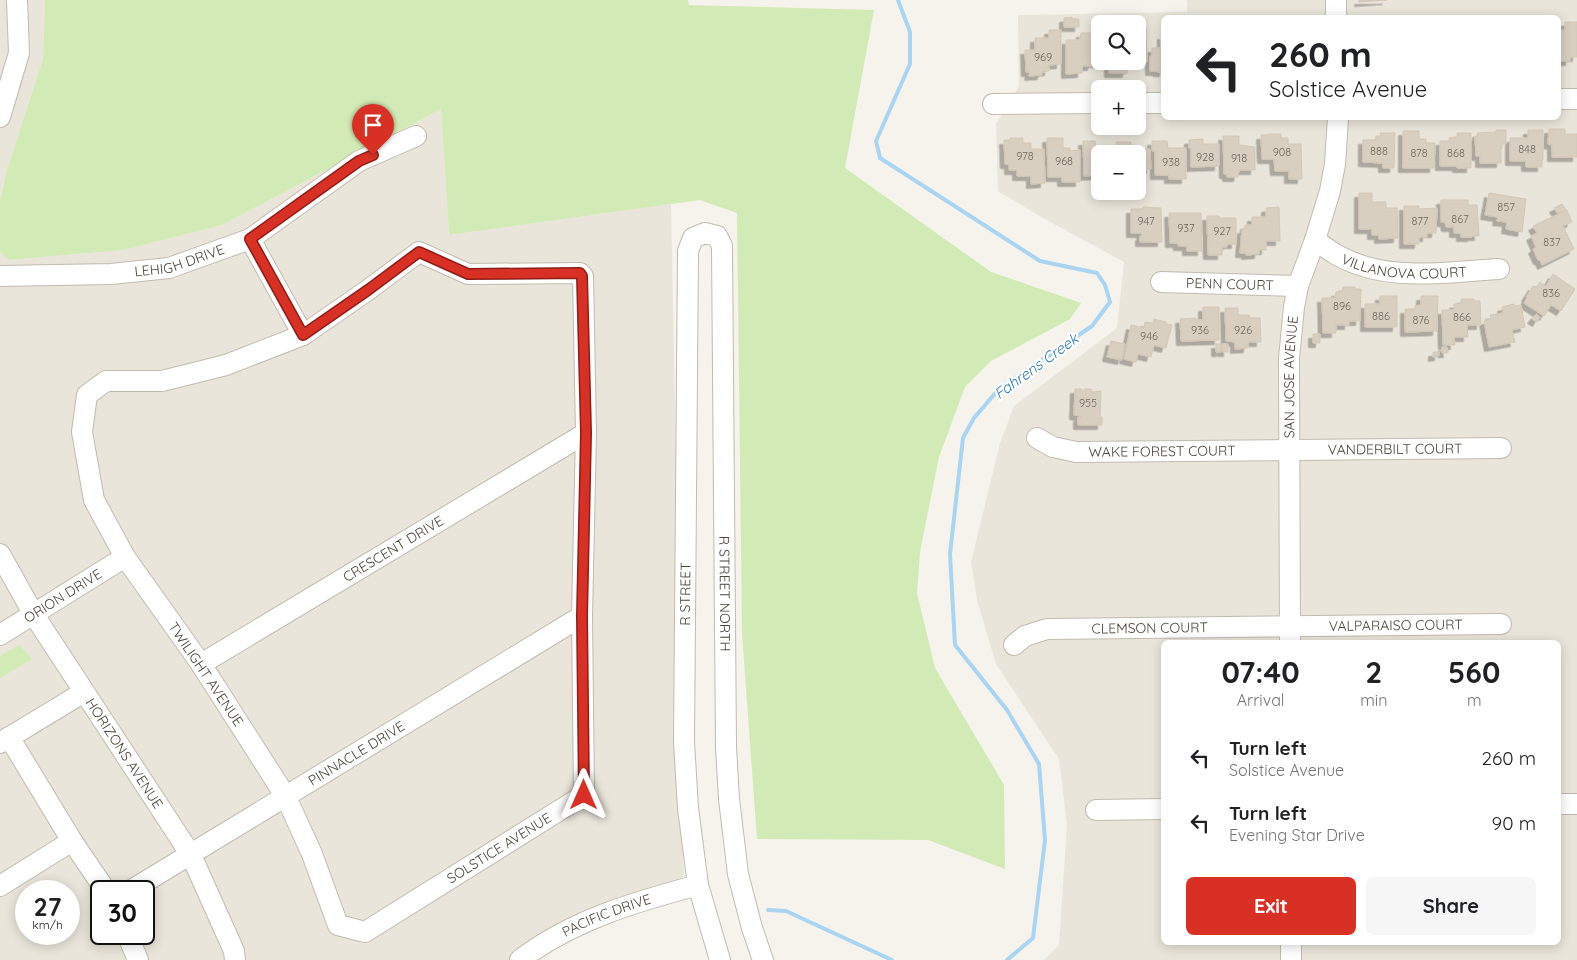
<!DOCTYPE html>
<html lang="en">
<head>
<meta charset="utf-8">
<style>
	body { margin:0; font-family:Quicksand,sans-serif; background:#f6f6f6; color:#202124; height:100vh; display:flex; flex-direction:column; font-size:19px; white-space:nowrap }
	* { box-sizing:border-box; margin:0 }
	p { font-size:16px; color:#757577 }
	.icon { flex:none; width:28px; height:28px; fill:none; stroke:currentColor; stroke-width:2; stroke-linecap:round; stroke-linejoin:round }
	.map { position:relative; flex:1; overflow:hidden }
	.panel { position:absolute; left:1161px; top:640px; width:400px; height:305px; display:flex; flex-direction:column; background:#fff; border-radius:8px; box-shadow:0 2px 12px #0003 }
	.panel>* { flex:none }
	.hud { position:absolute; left:1161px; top:15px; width:400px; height:105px; border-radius:8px; box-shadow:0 2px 12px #0003; background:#fff; color:#202124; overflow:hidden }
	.controls { position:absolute; left:1091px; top:15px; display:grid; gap:10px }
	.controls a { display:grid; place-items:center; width:55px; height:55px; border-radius:8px; background:#fff; box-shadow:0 2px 12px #0003; font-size:25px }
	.speed { position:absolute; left:15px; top:880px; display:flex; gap:10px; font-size:25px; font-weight:700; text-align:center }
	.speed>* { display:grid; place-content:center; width:65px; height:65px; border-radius:50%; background:#fff; box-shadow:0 2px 12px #0003; line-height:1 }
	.speed small { font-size:12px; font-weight:400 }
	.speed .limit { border:2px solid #111; border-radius:8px; background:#fff; color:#111 }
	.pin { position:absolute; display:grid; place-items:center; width:42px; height:42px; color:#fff; margin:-51px -21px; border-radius:50% 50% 50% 0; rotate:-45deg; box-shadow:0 0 5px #0007 }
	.pin .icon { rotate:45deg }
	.me { position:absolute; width:55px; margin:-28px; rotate:0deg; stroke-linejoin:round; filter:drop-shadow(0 0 4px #0008) }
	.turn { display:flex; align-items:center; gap:18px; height:105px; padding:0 25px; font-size:22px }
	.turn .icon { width:65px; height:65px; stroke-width:2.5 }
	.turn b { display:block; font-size:35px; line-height:42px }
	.eta { display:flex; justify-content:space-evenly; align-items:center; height:85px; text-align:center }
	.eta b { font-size:30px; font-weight:800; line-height:35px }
	.cta { display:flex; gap:10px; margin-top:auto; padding:10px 25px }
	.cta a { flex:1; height:58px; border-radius:8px; background:#d93025; color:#fff; font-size:20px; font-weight:800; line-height:58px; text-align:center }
	.cta a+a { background:#f6f6f6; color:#202124 }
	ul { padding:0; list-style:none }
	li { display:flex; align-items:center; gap:15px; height:65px; padding:0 25px }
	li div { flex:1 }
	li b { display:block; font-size:19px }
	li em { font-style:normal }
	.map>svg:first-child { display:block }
	.residential { fill:#eae5da; fill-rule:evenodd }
	.green { fill:#d2eab5 }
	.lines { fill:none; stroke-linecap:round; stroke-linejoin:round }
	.stream { stroke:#a9d4f2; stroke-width:4 }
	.building { fill:#d8cfc1; stroke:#d3c7b4; filter:url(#shadow) }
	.minor-casing { stroke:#c2bbae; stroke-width:22 }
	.minor { stroke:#fff; stroke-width:20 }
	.route-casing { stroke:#8d1f18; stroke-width:12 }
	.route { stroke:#d93025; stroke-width:9 }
	.labels { text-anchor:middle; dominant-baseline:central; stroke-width:4.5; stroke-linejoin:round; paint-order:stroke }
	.number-label { font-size:11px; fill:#6e675b }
	.street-label { font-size:14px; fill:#4b4439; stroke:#fff }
	.water-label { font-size:15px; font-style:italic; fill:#2e7ab2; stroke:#fff }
</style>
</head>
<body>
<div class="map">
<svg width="1577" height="960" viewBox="0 0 1577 960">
	<defs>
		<filter id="shadow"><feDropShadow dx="-4.5" dy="4.5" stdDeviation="0" flood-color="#0004"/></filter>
	</defs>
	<rect width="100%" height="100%" fill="#f6f3ec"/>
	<path class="residential" d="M0,0h45l-2,59 -37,114 -6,28z
		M1187,0h390v960h-533l15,-15 8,-120 -8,-66 -63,-95 -19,-64 -6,-38 29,-119 14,-37 103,-78 7,-66 -81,-44 -45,-27 -2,-67 23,-38 -1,-71 169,-3zM1164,18h395v100h-395zM1100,24h38v37h-38zM1100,89h38v37h-38zM1100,154h38v37h-38zM1164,642h395v300h-395z
		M441,109l8,126 222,-31 13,672 -154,84h-530v-708l8,8 115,-10 99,-25zM26,891h43v43h-43zM101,891h43v43h-43z"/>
	<path class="green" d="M45,0h643l1,5 185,5 -29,158 146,104 90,31 -11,16 -79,42 -26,26 -26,70 -19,95 -3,41 18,75 69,117 1,84 -77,-29 -171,-1 -15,-205 -5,-421 -37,-13 -251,35 -8,-126 -219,116 -99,25 -115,10 -8,-8v-51l6,-28 37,-114z
		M19,645l13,14 -32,19v-22z"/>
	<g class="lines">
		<path class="stream" d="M898,0l12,32v32l-34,77 4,17 160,103 57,12 8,12 5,17 -18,24 -94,64 -24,28 -11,20 -13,116 5,91 52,65 32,54 6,76 -12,98 -26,22
			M768,910l18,1 106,49"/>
	</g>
	<path class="building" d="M1359,0h28l-28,2z
		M1072,17v2h7v8h-15v-9z
		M1565,22h12v35h-7v4h-11v-31h6z
		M1138,28h8l1,34 -16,1v6h-4v4h-18v-12h29z
		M1049,30h12v34l-12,1v6l-7,1v3l-13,1 1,-4h-4l-1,-22h10v-12h14z
		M1081,33h10l1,7h8v21h4v2h-12v3h-10v7l-16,1v-34h14z
		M1162,35h2v37h-7v-1h-7v-15l2,-1v-7h10z
		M1549,129h16v5h12v23h-25v-12l-4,-1z
		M1496,130h10v14h-5v19h-21v-7h-4l-1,-19 2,-1v-3l19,-1z
		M1528,130h15v30h-1v7h-16v-6h-16v-23h18z
		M1403,131h16v8h7v4h9l-1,25h-31z
		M1380,133h15l-1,35h-11v-5l-20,-1v-22h13v-4h5z
		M1457,133h14v35h-14v-2h-17v-25h9v-3l8,-1z
		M1268,134h13v4h7v6h13l1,35h-13v-8h-14l-1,-12h-12l-1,-24h7z
		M1223,136h16v9l16,2v23h-16l-1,7h-11v-3h-3z
		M1010,138h13v5h8v6h13l1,34 -14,1v-8h-14v-6h-8v-6h-4l-1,-24h6z
		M1047,138h16v10h7v3l10,-1v32h-18v-5h-14z
		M1203,139v5h16v22l-28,1v-19h-2v-8z
		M1083,141h12l1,6 19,1 1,6h-16v28h-2v-7l-14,1z
		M1152,141h15l1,7h18v31h-17v-4h-14v-24h-3z
		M1116,142h15v4h4v3h15l1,20h-13v-15h-18v-3h-3z
		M1359,193h13v9h14v6h11l1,30 -19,1v-4h-7v-6h-13z
		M1489,193l37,6 -4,33 -16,-3 1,-7 -10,-1 1,-4 -13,-2z
		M1441,200h27v5h9l2,31h-7v1h-11v-4h-7v-6h-8l-1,-5h-4z
		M1562,204l4,6 -8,4 -4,-6z
		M1404,206h15v3l18,-1 -1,25h-9v4h-8v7h-15z
		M1143,207l18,1 1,34h-22v-6h2l-1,-3h-10v-24h12z
		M1279,207l1,34h-14v9h-7v4l-13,1v-2h-6l2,-24h3v-4h7v-8h14v-9z
		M1567,210l5,12 -9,4 11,23 -32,16 -2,-5h-2l-5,-11 3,-2 -5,-11 6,-3 -4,-7z
		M1169,213h32l1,38h-15v-5h-9v-3h-8z
		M1207,216h12v2h17v26h-9v3h-5v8h-14z
		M1553,274l22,15 -14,22 -10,-6 -7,11 -20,-13 3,-5 -1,-1 7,-11 3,2 4,-6 6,4z
		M1343,287h12v2h6l-1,32h-11v4h-13v8h-13l-1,-35h13l1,-6h6z
		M1380,296h17v31h-32v-23h15z
		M1421,296h17l-1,35 -32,1v-23h10v-3l6,-1z
		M1461,299h13v2h6l1,24h-14l1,12h-14l1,8h-12l-1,-35h12v-6l7,-1z
		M1514,304l1,2 6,-1 4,22 -13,3 3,12 -26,5 -5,-26 7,-2 -1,-4 13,-2 -1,-6z
		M1203,307h16v33l-38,1 -1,-22 16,-1v2h7z
		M1225,308h13v7h11l1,3h10l1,24h-13v6l-13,1v-7l-9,-1z
		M1536,314l4,3 -3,5 -5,-3z
		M1154,319l12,3v2l6,1 -6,23 -12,-3 -3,12 -13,-3 -2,8 -12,-3 7,-34 13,3 1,-6 8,1z
		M1313,334h7v9h-7z
		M1111,341l14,3 -3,16 -15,-3z
		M1216,344h5v8h-5z
		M1222,344h6v8h-6z
		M1442,347h5l1,6h-6z
		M1433,352h6v4l-6,1z
		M1075,389h7l-1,2h3v-2h6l2,1v2l9,-1 -1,26h2v8h-24v-8h3v-1l-7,-1z"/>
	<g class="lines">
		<g class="minor-casing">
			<g id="minor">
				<path d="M1336,0v18"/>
				<path d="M1559,99h18"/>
				<path d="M1138,103h26"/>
				<path d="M993,104l107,-1"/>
				<path d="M0,117l19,-64 -2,-53"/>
				<path d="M250,239l53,96"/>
				<path id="s1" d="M1315,240c7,5 15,11 22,15 50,28 108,17 162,14"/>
				<path d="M419,252l49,22 112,-1 3,3 3,157 -4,183 2,179 -219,137 -27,-7 -26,-71 -26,-57 -85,-133 -76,-107 -31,-57 -12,-68 5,-37 19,-14h56l64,-16 77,-30 65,-45z"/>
				<path id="s2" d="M0,276l111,-2 58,-6 81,-29 109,-78 57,-25"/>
				<path id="s3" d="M1161,282l137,4"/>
				<path id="s4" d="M1037,438l16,9 23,5 425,-4"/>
				<path id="s5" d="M0,554l34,61 157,240 43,96 1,9"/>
				<path id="s6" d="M0,635l125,-78"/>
				<path id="s7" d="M1290,642l-1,-284 5,-51 4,-21 17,-46 15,-49 5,-27 3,-46"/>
				<path id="s8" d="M1014,645l11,-9 22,-7 454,-5"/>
				<path id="s9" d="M201,664l385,-231"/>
				<path d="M9,737l63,104 34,50"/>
				<path d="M0,743l84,-51"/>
				<path d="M1559,804h18"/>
				<path d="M1096,810l68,-1"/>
				<path d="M0,886l72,-45"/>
				<path id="s10" d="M130,891l452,-275"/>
				<path d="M127,934l11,26"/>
				<path d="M1291,942v18"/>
				<path id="s11" d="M520,960c52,-40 115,-58 178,-75"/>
				<path id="s12" d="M720,960l-22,-75 -10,-77 -4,-66 4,-491 5,-13 12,-5 12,3 5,10 4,501 3,52 9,75 14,54 11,32"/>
			</g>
		</g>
		<use href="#minor" class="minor"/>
	</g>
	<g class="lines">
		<g class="route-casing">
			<path id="route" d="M373,155l-14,6 -109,78 53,96 65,-45 51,-38 49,22 112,-1 2,3 4,157 -4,183 2,179"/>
		</g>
		<use href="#route" class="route"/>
	</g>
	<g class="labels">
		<g class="number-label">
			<text x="1043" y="57">969</text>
			<text x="1527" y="149">848</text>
			<text x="1379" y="151">888</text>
			<text x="1282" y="152">908</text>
			<text x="1419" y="153">878</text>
			<text x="1456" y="153">868</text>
			<text x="1025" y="156">978</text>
			<text x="1205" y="157">928</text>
			<text x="1239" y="158">918</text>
			<text x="1064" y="161">968</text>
			<text x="1171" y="162">938</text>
			<text x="1506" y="207">857</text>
			<text x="1460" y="219">867</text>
			<text x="1146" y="221">947</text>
			<text x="1420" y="221">877</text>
			<text x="1186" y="228">937</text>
			<text x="1222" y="231">927</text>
			<text x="1552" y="242">837</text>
			<text x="1551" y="293">836</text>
			<text x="1342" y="306">896</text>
			<text x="1381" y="316">886</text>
			<text x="1462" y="317">866</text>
			<text x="1421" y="320">876</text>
			<text x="1200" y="330">936</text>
			<text x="1243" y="330">926</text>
			<text x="1149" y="336">946</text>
			<text x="1088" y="403">955</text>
		</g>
		<g class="street-label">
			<text stroke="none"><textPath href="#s2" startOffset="181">LEHIGH DRIVE</textPath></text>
			<text stroke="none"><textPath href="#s1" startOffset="96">VILLANOVA COURT</textPath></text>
			<text stroke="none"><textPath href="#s3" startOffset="69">PENN COURT</textPath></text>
			<text stroke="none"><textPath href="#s7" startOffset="265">SAN JOSE AVENUE</textPath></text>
			<text stroke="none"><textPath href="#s4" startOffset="361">VANDERBILT COURT</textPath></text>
			<text stroke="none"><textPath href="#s4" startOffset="128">WAKE FOREST COURT</textPath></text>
			<text stroke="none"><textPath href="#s9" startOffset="224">CRESCENT DRIVE</textPath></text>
			<text stroke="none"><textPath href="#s12" startOffset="370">R STREET</textPath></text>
			<text stroke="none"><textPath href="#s12" startOffset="1111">R STREET NORTH</textPath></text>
			<text stroke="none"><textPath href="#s6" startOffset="74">ORION DRIVE</textPath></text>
			<text stroke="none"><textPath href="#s8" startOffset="386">VALPARAISO COURT</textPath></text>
			<text stroke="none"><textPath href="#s8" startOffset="140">CLEMSON COURT</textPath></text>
			<text transform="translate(206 674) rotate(56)">TWILIGHT AVENUE</text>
			<text stroke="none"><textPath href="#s5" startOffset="235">HORIZONS AVENUE</textPath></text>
			<text stroke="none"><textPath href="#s10" startOffset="265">PINNACLE DRIVE</textPath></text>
			<text transform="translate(499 848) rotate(-32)">SOLSTICE AVENUE</text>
			<text stroke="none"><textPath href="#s11" startOffset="98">PACIFIC DRIVE</textPath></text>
		</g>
		<g class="water-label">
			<text transform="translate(1036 366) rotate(-36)">Fahrens Creek</text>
		</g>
	</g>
</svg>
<div class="controls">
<a><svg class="icon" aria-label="search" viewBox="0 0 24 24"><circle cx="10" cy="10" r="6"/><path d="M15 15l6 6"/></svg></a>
<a>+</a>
<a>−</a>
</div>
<div class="speed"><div>27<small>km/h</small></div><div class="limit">30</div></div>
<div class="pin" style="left:373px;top:155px;background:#d93025"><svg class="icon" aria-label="arrive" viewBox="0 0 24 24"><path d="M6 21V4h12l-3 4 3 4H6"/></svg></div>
<svg class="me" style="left:584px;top:795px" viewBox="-20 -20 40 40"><path d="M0-17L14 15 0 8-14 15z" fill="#d93025" stroke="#fff" stroke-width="4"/></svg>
<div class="hud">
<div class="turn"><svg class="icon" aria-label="left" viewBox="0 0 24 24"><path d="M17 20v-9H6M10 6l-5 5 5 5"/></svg><div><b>260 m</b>Solstice Avenue</div></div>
</div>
<section class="panel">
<div class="eta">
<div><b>07:40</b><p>Arrival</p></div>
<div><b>2</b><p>min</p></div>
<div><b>560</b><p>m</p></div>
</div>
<ul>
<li><svg class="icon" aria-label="left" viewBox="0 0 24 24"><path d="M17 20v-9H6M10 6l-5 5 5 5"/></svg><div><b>Turn left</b><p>Solstice Avenue</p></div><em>260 m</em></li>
<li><svg class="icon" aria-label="left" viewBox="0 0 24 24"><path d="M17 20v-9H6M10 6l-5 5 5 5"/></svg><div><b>Turn left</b><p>Evening Star Drive</p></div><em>90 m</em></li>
</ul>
<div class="cta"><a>Exit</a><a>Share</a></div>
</section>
</div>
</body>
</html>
